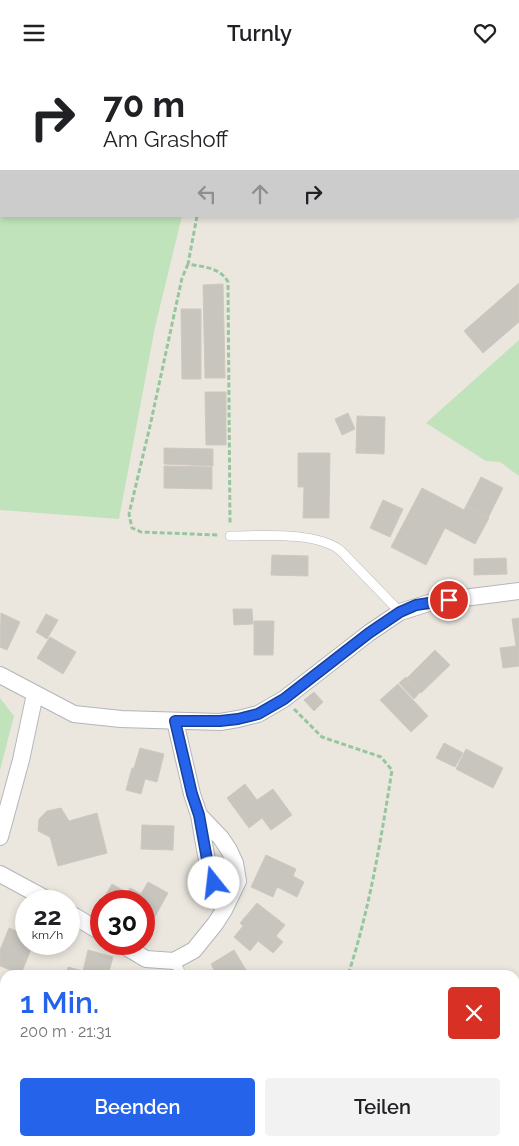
<!DOCTYPE html>
<html lang="de">
<head>
<meta charset="utf-8">
<style>
	body { margin:0; font-family:Raleway,sans-serif; background:#f2f2f2; color:#202124; height:100vh; display:flex; flex-direction:column; font-size:19px; white-space:nowrap }
	* { box-sizing:border-box; margin:0 }
	p { font-size:16px; color:#757577 }
	.icon { flex:none; width:28px; height:28px; fill:none; stroke:currentColor; stroke-width:2; stroke-linecap:round; stroke-linejoin:round }
	.map { position:relative; flex:1; overflow:hidden }
	.side { position:absolute; left:0px; top:905px; width:520px; height:176px; display:flex; flex-direction:column; background:#fff; border-radius:15px 15px 0 0; box-shadow:0 2px 8px #0003 }
	.side>* { flex:none }
	.banner { position:absolute; left:0px; top:0px; width:520px; height:152px; box-shadow:0 2px 8px #0003; background:#fff; color:#202124; overflow:hidden }
	.speed { position:absolute; left:15px; top:825px; display:flex; gap:10px; font-size:25px; font-weight:700; text-align:center }
	.speed>* { display:grid; place-content:center; width:65px; height:65px; border-radius:50%; background:#fff; box-shadow:0 2px 8px #0003; line-height:1 }
	.speed small { font-size:12px; font-weight:400 }
	.speed .limit { border:8px solid #d22; background:#fff; color:#111 }
	.pin { position:absolute; display:grid; place-items:center; width:42px; height:42px; color:#fff; margin:-21px; border:2px solid #fff; border-radius:50%; box-shadow:0 1px 5px #0007 }
	.me { position:absolute; width:55px; margin:-28px; rotate:344deg; stroke-linejoin:round; filter:drop-shadow(0 0 4px #0008) }
	.turn { display:flex; align-items:center; gap:18px; height:105px; padding:0 20px; font-size:22px }
	.turn .icon { width:65px; height:65px; stroke-width:2.5 }
	.turn b { display:block; font-size:35px; line-height:42px }
	.lanes { display:flex; align-items:center; height:48px; padding:0 20px; background:#0003; justify-content:center; gap:25px; direction:ltr }
	.lanes .off { opacity:.35 }
	.round { display:grid; place-items:center; flex:none; width:52px; height:52px; border-radius:5px; background:#f2f2f2 }
	.head { display:flex; align-items:center; justify-content:space-between; height:85px; padding:0 20px }
	h1 { font-size:30px; font-weight:600; line-height:38px; color:#2563eb }
	.button { display:flex; gap:10px; margin-top:auto; padding:10px 20px }
	.button a { flex:1; height:58px; border-radius:5px; background:#2563eb; color:#fff; font-size:20px; font-weight:600; line-height:58px; text-align:center }
	.button a+a { background:#f2f2f2; color:#202124 }
	header { display:flex; justify-content:space-between; align-items:center; height:65px; padding:0 20px; background:#fff; font-size:22px; font-weight:600 }
	.map>svg:first-child { display:block }
	.green { fill:#c0e3bb }
	.building { fill:#c8c4be; stroke:#cfc8be }
	.lines { fill:none; stroke-linecap:round; stroke-linejoin:round }
	.service-casing { stroke:#b2b6ba; stroke-width:10 }
	.minor-casing { stroke:#b2b6ba; stroke-width:18 }
	.path { stroke:#96c69e; stroke-width:3; stroke-dasharray:5 2.5; stroke-linecap:butt }
	.service { stroke:#fff; stroke-width:9 }
	.minor { stroke:#fff; stroke-width:16 }
	.route-casing { stroke:#184099; stroke-width:12 }
	.route { stroke:#2563eb; stroke-width:9 }
</style>
</head>
<body>
<header><svg class="icon" aria-label="menu" viewBox="0 0 24 24"><path d="M4 6h16M4 12h16M4 18h16"/></svg>Turnly<svg class="icon" aria-label="heart" viewBox="0 0 24 24"><path d="M12 20l-8-8c-3-5 5-10 8-4 3-6 11-1 8 4z"/></svg></header>
<div class="map">
<svg width="519" height="1081" viewBox="0 0 519 1081">
	<rect width="100%" height="100%" fill="#ebe7df"/>
	<path class="green" d="M0,0l32,1h-31v150h181l-27,111 -36,192 -119,-9z
		M519,275v136l-19,-14 -14,-1 -60,-38z
		M0,633l14,18 -14,54z
		M515,1032l4,1v48h-259l2,-5h253z"/>
	<path class="building" d="M519,218v39l-36,31 -19,-22z
		M223,219l2,94h-20l-2,-93z
		M181,244h20v70h-19z
		M205,327h21v53h-20z
		M348,348l7,16 -13,6 -7,-16z
		M357,351l28,1 -1,37 -28,-1z
		M164,383l49,1v17l-49,-2z
		M298,388h32l-1,65h-26l1,-31h-6z
		M164,401l48,1v22l-48,-1z
		M481,412l22,11 -15,30 -22,-12z
		M422,423l42,22 2,-4 23,12 -14,26 -30,-16 -19,37 -35,-18z
		M383,435l20,9 -13,28 -20,-9z
		M272,490l36,1v20l-37,-1z
		M506,493l1,16 -33,1v-16z
		M233,544h19l1,15 -19,1z
		M1,548l19,9 -13,28 -7,-3z
		M46,549l12,6 -11,19 -11,-7z
		M519,553v48l-16,2 -3,-20 16,-2 -4,-27z
		M254,556h20l-1,34h-19z
		M50,572l26,15 -13,22 -26,-16z
		M435,585l15,15 -29,28 -14,-15z
		M406,612l14,15 -6,7 -15,-16z
		M398,619l30,32 -17,16 -31,-32z
		M314,627l9,10 -9,9 -10,-11z
		M444,678l19,10 -8,14 -19,-9z
		M140,683l24,6 -7,28 -12,-3 -4,15 -15,-4 6,-22h2z
		M466,684l37,19 -10,20 -37,-19z
		M245,719l12,16 16,-11 19,26 -21,15 -9,-12 -13,10 -22,-30z
		M61,743l8,13 28,-8 10,40 -49,13 -8,-29 -12,-6 1,-12 8,-8z
		M142,760l32,1 -1,24 -32,-1z
		M266,790l30,14 -3,7 11,6 -7,15 -20,-10 -4,10 -22,-10z
		M148,817l20,11 -21,38 -3,-2v-28h-21l7,-13 11,6z
		M112,819l14,8 -4,9h-20z
		M257,838l28,22 -9,11 7,6 -10,11 -15,-12 -8,10 -16,-14 9,-11 -3,-3z
		M9,863l17,7v9h7l-12,30 -21,-8v-16z
		M88,885l25,7 -5,18h-42l2,-8 15,4z
		M234,885l15,25h-43l8,-5 -3,-6z
		M0,923l5,4v21l-2,3 -3,-2z
		M0,955l5,3v15l-5,14z"/>
	<g class="lines">
		<g class="service-casing">
			<path id="service" d="M230,471c32,0 84,-5 110,14l60,62
				M174,896l8,14"/>
		</g>
		<g class="minor-casing">
			<path id="minor" d="M0,610l74,39 47,5 99,3 18,-3 20,-5 26,-15 85,-66 31,-21 32,-10 87,-11
				M199,750c6,32 9,66 25,95
				M0,772l21,-77 14,-66
				M0,809l50,27
				M69,848l32,19
				M121,879l25,15 28,2 20,-11 21,-26 9,-14 14,-29 -3,-18 -6,-13 -8,-12 -22,-23 -7,-21 -17,-73"/>
		</g>
		<path class="path" d="M52,0l1,1
			M197,151l-9,48c15,3 32,3 40,18l2,242
			M188,199l-6,14 -32,148 -21,88 3,14 9,4 77,3
			M294,644l28,28 59,20 11,13c-11,69 -22,138 -44,205"/>
		<use href="#service" class="service"/>
		<use href="#minor" class="minor"/>
	</g>
	<g class="lines">
		<g class="route-casing">
			<path id="route" d="M214,818l-6,-18 -9,-50 -7,-21 -17,-73h45l18,-2 20,-5 26,-15 85,-66 31,-21 16,-7 33,-5"/>
		</g>
		<use href="#route" class="route"/>
	</g>
</svg>
<div class="speed"><div>22<small>km/h</small></div><div class="limit">30</div></div>
<div class="pin" style="left:449px;top:535px;background:#d93025"><svg class="icon" aria-label="arrive" viewBox="0 0 24 24"><path d="M6 21V4h12l-3 4 3 4H6"/></svg></div>
<svg class="me" style="left:214px;top:818px" viewBox="-20 -20 40 40"><circle r="19" fill="#fff"/><path d="M0-13L10 11 0 6-10 11z" fill="#2563eb"/></svg>
<div class="banner">
<div class="turn"><svg class="icon" aria-label="right" viewBox="0 0 24 24"><path d="M7 20v-9h11M14 6l5 5-5 5"/></svg><div><b>70 m</b>Am Grashoff</div></div>
<div class="lanes"><svg class="icon off" aria-label="left" viewBox="0 0 24 24"><path d="M17 20v-9H6M10 6l-5 5 5 5"/></svg><svg class="icon off" aria-label="ahead" viewBox="0 0 24 24"><path d="M12 20V5M6 11l6-6 6 6"/></svg><svg class="icon" aria-label="right" viewBox="0 0 24 24"><path d="M7 20v-9h11M14 6l5 5-5 5"/></svg></div>
</div>
<section class="side">
<div class="head"><div><h1>1 Min.</h1><p>200 m · 21:31</p></div><a class="round" style="background:#d93025;color:#fff"><svg class="icon" aria-label="close" viewBox="0 0 24 24"><path d="M6 6l12 12M18 6L6 18"/></svg></a></div>
<div class="button"><a>Beenden</a><a>Teilen</a></div>
</section>
</div>
</body>
</html>
